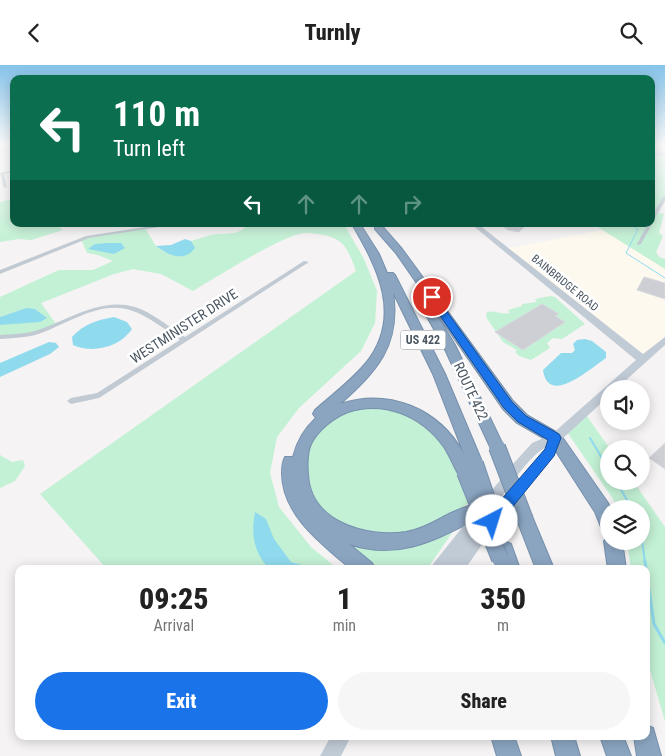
<!DOCTYPE html>
<html lang="en">
<head>
<meta charset="utf-8">
<style>
	body { margin:0; font-family:"Roboto Condensed",sans-serif; background:#f6f6f6; color:#222; height:100vh; display:flex; flex-direction:column; font-size:19px; white-space:nowrap }
	* { box-sizing:border-box; margin:0 }
	p { font-size:16px; color:#767676 }
	.icon { flex:none; width:28px; height:28px; fill:none; stroke:currentColor; stroke-width:2; stroke-linecap:round; stroke-linejoin:round }
	.map { position:relative; flex:1; overflow:hidden }
	.side { position:absolute; left:15px; top:500px; width:635px; height:175px; display:flex; flex-direction:column; background:#fff; border-radius:10px; box-shadow:0 2px 12px #0003 }
	.side>* { flex:none }
	.banner { position:absolute; left:10px; top:10px; width:645px; height:152px; border-radius:10px; box-shadow:0 2px 12px #0003; background:#0b6e4f; color:#fff; overflow:hidden }
	.fabs { position:absolute; left:600px; top:315px; display:grid; gap:10px }
	.fabs a { display:grid; place-items:center; width:50px; height:50px; border-radius:50%; background:#fff; box-shadow:0 2px 12px #0003; font-size:25px }
	.pin { position:absolute; display:grid; place-items:center; width:42px; height:42px; color:#fff; margin:-21px; border:2px solid #fff; border-radius:50%; box-shadow:0 1px 5px #0007 }
	.me { position:absolute; width:55px; margin:-28px; rotate:40deg; stroke-linejoin:round; filter:drop-shadow(0 0 4px #0008) }
	.turn { display:flex; align-items:center; gap:18px; height:105px; padding:0 20px; font-size:22px }
	.turn .icon { width:65px; height:65px; stroke-width:2.5 }
	.turn b { display:block; font-size:35px; line-height:42px }
	.lanes { display:flex; align-items:center; height:48px; padding:0 20px; background:#0003; justify-content:center; gap:25px; direction:ltr }
	.lanes .off { opacity:.35 }
	.eta { display:flex; justify-content:space-evenly; align-items:center; height:85px; text-align:center }
	.eta b { font-size:30px; font-weight:800; line-height:35px }
	.primary-button { display:flex; gap:10px; margin-top:auto; padding:10px 20px }
	.primary-button a { flex:1; height:58px; border-radius:30px; background:#1a73e8; color:#fff; font-size:20px; font-weight:800; line-height:58px; text-align:center }
	.primary-button a+a { background:#f6f6f6; color:#222 }
	header { display:flex; justify-content:space-between; align-items:center; height:65px; padding:0 20px; background:#fff; font-size:22px; font-weight:800 }
	.map>svg:first-child { display:block }
	.commercial { fill:#fdf9ef }
	.green { fill:#c3f1d5 }
	.water { fill:#90daee }
	.lines { fill:none; stroke-linecap:round; stroke-linejoin:round }
	.stream-far2 { stroke:#90daee; stroke-width:1 }
	.stream-far1 { stroke:#90daee; stroke-width:2 }
	.stream { stroke:#90daee; stroke-width:3 }
	.building { fill:#cdcfd5; stroke:#d7d9de }
	.highway-casing { stroke:#7690ad; stroke-width:2 }
	.street { fill:#c1cad2; fill-rule:evenodd }
	.secondary { fill:#c1cbd6; fill-rule:evenodd }
	.primary { fill:#b3c2d1; fill-rule:evenodd }
	.highway { fill:#8ba5c1; fill-rule:evenodd }
	.highway-bridge-casing { stroke:#7690ad; stroke-width:18; stroke-linecap:butt }
	.highway-bridge { stroke:#8ba5c1; stroke-width:16 }
	.route { fill:#1a73e8; stroke:#114b97 }
	.labels { text-anchor:middle; dominant-baseline:central; stroke-width:5; stroke-linejoin:round; paint-order:stroke }
	.far-street-label { font-size:11px; fill:#4a5661; stroke:#fff }
	.shield { fill:#fff; stroke:#808990; stroke-width:1 }
	.shield-label { font-size:12px; font-weight:bold; fill:#4a5661 }
	.street-label { font-size:14px; fill:#4a5661; stroke:#fff }
</style>
</head>
<body>
<header><svg class="icon" aria-label="back" viewBox="0 0 24 24"><path d="M15 5l-7 7 7 7"/></svg>Turnly<svg class="icon" aria-label="search" viewBox="0 0 24 24"><circle cx="10" cy="10" r="6"/><path d="M15 15l6 6"/></svg></header>
<div class="map">
<svg width="665" height="691" viewBox="0 0 665 691">
	<rect width="100%" height="100%" fill="#f5f3f3"/>
	<path class="commercial" d="M602,165l63,39v72l-23,18 -136,-110z"/>
	<path class="green" d="M651,86l14,4v42l-9,15 8,2 -5,19 4,3 -7,16 3,5 6,2v10l-72,-45h58z
		M14,133v26h47l-5,1 7,5 -32,10 -12,-1 -19,3v-40z
		M248,159h96l20,35 13,32 -2,32 -14,28 -62,57 -22,29 -7,36 9,34 32,40 27,22h-231l-67,-75 316,-223c-3,-9 -9,-25 -17,-30 -8,-6 -24,-8 -34,-8 -21,1 -90,45 -112,58l-32,-17 -28,-5 -19,5 -73,29 15,21 -24,10 -32,3v-12l39,-14 -13,-3 -26,9v-20l59,-27h34l20,-9 -15,-6 -11,-2 -6,-14 64,-11 11,18 8,6 28,-7 -1,-4c7,-2 13,-4 20,-6 12,-3 29,2 37,-11z
		M550,231l5,1 30,27 -23,15 -9,-1 -6,5 3,5 -19,12 -12,-4 -4,-4 2,-2 -14,-8 -17,-25 1,-5c8,-2 14,3 23,1l-2,-3 14,-4v-2l15,-2 -2,-3z
		M361,343h27l22,6 30,24 32,62 -36,28 -52,10 -48,-12 -29,-31 -3,-42 17,-27 26,-15z
		M584,347l26,37h-1v32h24l32,46v194l-19,-64v-88h-15l-4,-28h14v-32h-24l-4,-10 -48,-70z
		M0,390l12,7 11,-2 2,6 -10,15 -15,7z
		M449,464l3,4 -25,36h-55l-28,-28c39,13 69,10 105,-12z"/>
	<path class="water" d="M185,174l6,2 4,7c-11,15 -27,7 -39,-2l15,-1z
		M107,178h14l4,5 -11,6 -26,-5 7,-5z
		M26,243l9,1 12,9 -7,4 -40,3v-8z
		M114,252l13,5 5,7c-12,18 -39,25 -59,16l-1,-8c12,-13 25,-17 42,-20z
		M585,274l7,2 14,11v6c-15,10 -58,49 -63,12l18,-17h11l3,-3 -2,-6 4,-4z
		M49,277l7,1 3,4 -9,7 -50,23v-14z
		M255,447l11,7 8,20 17,23 11,3 4,4h-37c-16,-18 -18,-35 -14,-57z"/>
	<g class="lines">
		<path class="stream-far2" d="M627,159l11,5 -12,24 39,25"/>
		<path class="stream-far1" d="M590,373l19,32
			M616,416l16,28
			M641,468l4,29"/>
		<path class="stream" d="M645,496l1,8
			M646,504l8,55 11,19"/>
	</g>
	<path class="building" d="M500,159h27l-8,8 -11,-2z
		M644,212l21,6v16l-28,-9z
		M542,239l17,10 -4,2 10,6 -42,28 -28,-18z
		M665,378v26l-16,-11z"/>
	<g class="lines">
		<g class="highway-casing">
			<path id="highway" d="M352,159h8l19,30 8,19h6l2,2 50,99 38,90 -3,5 -5,2 -4,-2 2,3 -3,5 -5,2 -5,-2c-6,-10 -10,-21 -16,-30 -22,-31 -60,-47 -96,-35 -15,6 -30,18 -37,32 -4,9 -4,19 -3,30 2,48 58,64 98,58 17,-3 29,-11 45,-19 11,-5 23,-9 35,-14l6,3 2,5 -2,5c-48,22 -88,51 -143,32l23,19 3,6h-24c-29,-25 -69,-54 -69,-96 0,-6 0,-10 3,-16h8c4,-16 11,-28 23,-39l-3,-4 2,-4c17,-15 36,-29 51,-47 37,-46 12,-95 -14,-139zM393,227l40,82 31,80c-25,-46 -76,-66 -124,-50 37,-33 61,-59 53,-112z
				M375,160h6l21,24 111,152 14,14 33,19 48,69 3,6h-2v25l-6,-2 -8,-20 -45,-70 -33,-19 -14,-14 -78,-113 30,49 49,102 -2,4 -5,2 -5,-2 -49,-106 -29,-51 1,-2h8l-27,-39 -21,-24z
				M525,447l6,2 23,55h-18l-19,-49 2,-6z
				M609,469v7h13l4,28h-18l-4,-28z
				M505,476l6,3 9,25h-18l-6,-19 3,-6z
				M646,660l7,3 8,28h-24l-3,-20h12z
				M491,671h23l7,20h-24z
				M551,671h23l6,20h-24z
				M600,671h23l8,20h-24z"/>
		</g>
		<path class="street" d="M14,82v2l-14,3v-2z
			M14,105v2l-10,2 3,13 -3,1 -4,-15z
			M665,131v5l-12,20 -2,1v-5l12,-20z
			M652,158v1l-11,20 -4,1v-1l11,-20z
			M165,159h9l-2,1 -83,13 -89,36v-4l86,-34z
			M304,196l5,1 -210,136 -28,6 -4,-3 4,-3 26,-5 83,-53c-16,-11 -31,-24 -50,-30 -32,-10 -65,16 -95,25 -12,3 -23,3 -35,4v-4c10,-1 21,-1 31,-3 34,-9 67,-36 104,-25 18,6 34,20 50,30z"/>
		<path class="secondary" d="M471,159h7l165,130 22,-17v8l-49,44h-7v7l-49,45 -6,15 -68,83 -21,30h-16l1,-3 -2,3h-17l2,-5 80,-100 19,-21 19,-8 85,-75zM545,383v1l-54,63c12,-16 37,-56 54,-64z
			M331,671h20l-10,20h-21z"/>
		<path class="primary" d="M651,84l14,4v4l-14,-4z"/>
		<use href="#highway" class="highway"/>
		<g class="highway-bridge-casing">
			<path id="highway-bridge" d="M497,382l28,73
				M475,399l22,65
				M465,407l35,87"/>
		</g>
		<use href="#highway-bridge" class="highway-bridge"/>
	</g>
	<linearGradient id="sky" x2="0" y2="1"><stop stop-color="#85c3ea"/><stop offset="0.45" stop-color="#fafafa"/><stop offset="1" stop-color="#fafafa" stop-opacity="0"/></linearGradient>
	<rect width="665" height="177" fill="url(#sky)"/>
	<path class="route" d="M429,230h6l77,107 14,14 33,18 2,4 -7,18 -57,70 -5,1 -5,-1 -2,-5 2,-5 58,-67 3,-9 -30,-18 -14,-14 -77,-111z"/>
	<g class="labels">
		<g class="far-street-label">
			<text transform="translate(565 218) rotate(39)">BAINBRIDGE ROAD</text>
		</g>
		<rect class="shield" x="400.5" y="265.5" width="45" height="19" rx="4"/>
		<g class="shield-label">
			<text x="423" y="275">US 422</text>
		</g>
		<g class="street-label">
			<text transform="translate(184 261) rotate(-33)">WESTMINISTER DRIVE</text>
			<text transform="translate(471 326) rotate(65)">ROUTE 422</text>
		</g>
	</g>
</svg>
<div class="fabs">
<a><svg class="icon" aria-label="sound" viewBox="0 0 24 24"><path d="M4 9h4l5-4v14l-5-4H4zM17 9q2 3 0 6"/></svg></a>
<a><svg class="icon" aria-label="search" viewBox="0 0 24 24"><circle cx="10" cy="10" r="6"/><path d="M15 15l6 6"/></svg></a>
<a><svg class="icon" aria-label="layers" viewBox="0 0 24 24"><path d="M12 4l9 5-9 5-9-5zM3 14l9 5 9-5"/></svg></a>
</div>
<div class="pin" style="left:432px;top:232px;background:#d93025"><svg class="icon" aria-label="arrive" viewBox="0 0 24 24"><path d="M6 21V4h12l-3 4 3 4H6"/></svg></div>
<svg class="me" style="left:492px;top:456px" viewBox="-20 -20 40 40"><circle r="19" fill="#fff"/><path d="M0-13L10 11 0 6-10 11z" fill="#1a73e8"/></svg>
<div class="banner">
<div class="turn"><svg class="icon" aria-label="left" viewBox="0 0 24 24"><path d="M17 20v-9H6M10 6l-5 5 5 5"/></svg><div><b>110 m</b>Turn left</div></div>
<div class="lanes"><svg class="icon" aria-label="left" viewBox="0 0 24 24"><path d="M17 20v-9H6M10 6l-5 5 5 5"/></svg><svg class="icon off" aria-label="ahead" viewBox="0 0 24 24"><path d="M12 20V5M6 11l6-6 6 6"/></svg><svg class="icon off" aria-label="ahead" viewBox="0 0 24 24"><path d="M12 20V5M6 11l6-6 6 6"/></svg><svg class="icon off" aria-label="right" viewBox="0 0 24 24"><path d="M7 20v-9h11M14 6l5 5-5 5"/></svg></div>
</div>
<section class="side">
<div class="eta">
<div><b>09:25</b><p>Arrival</p></div>
<div><b>1</b><p>min</p></div>
<div><b>350</b><p>m</p></div>
</div>
<div class="primary-button"><a>Exit</a><a>Share</a></div>
</section>
</div>
</body>
</html>
